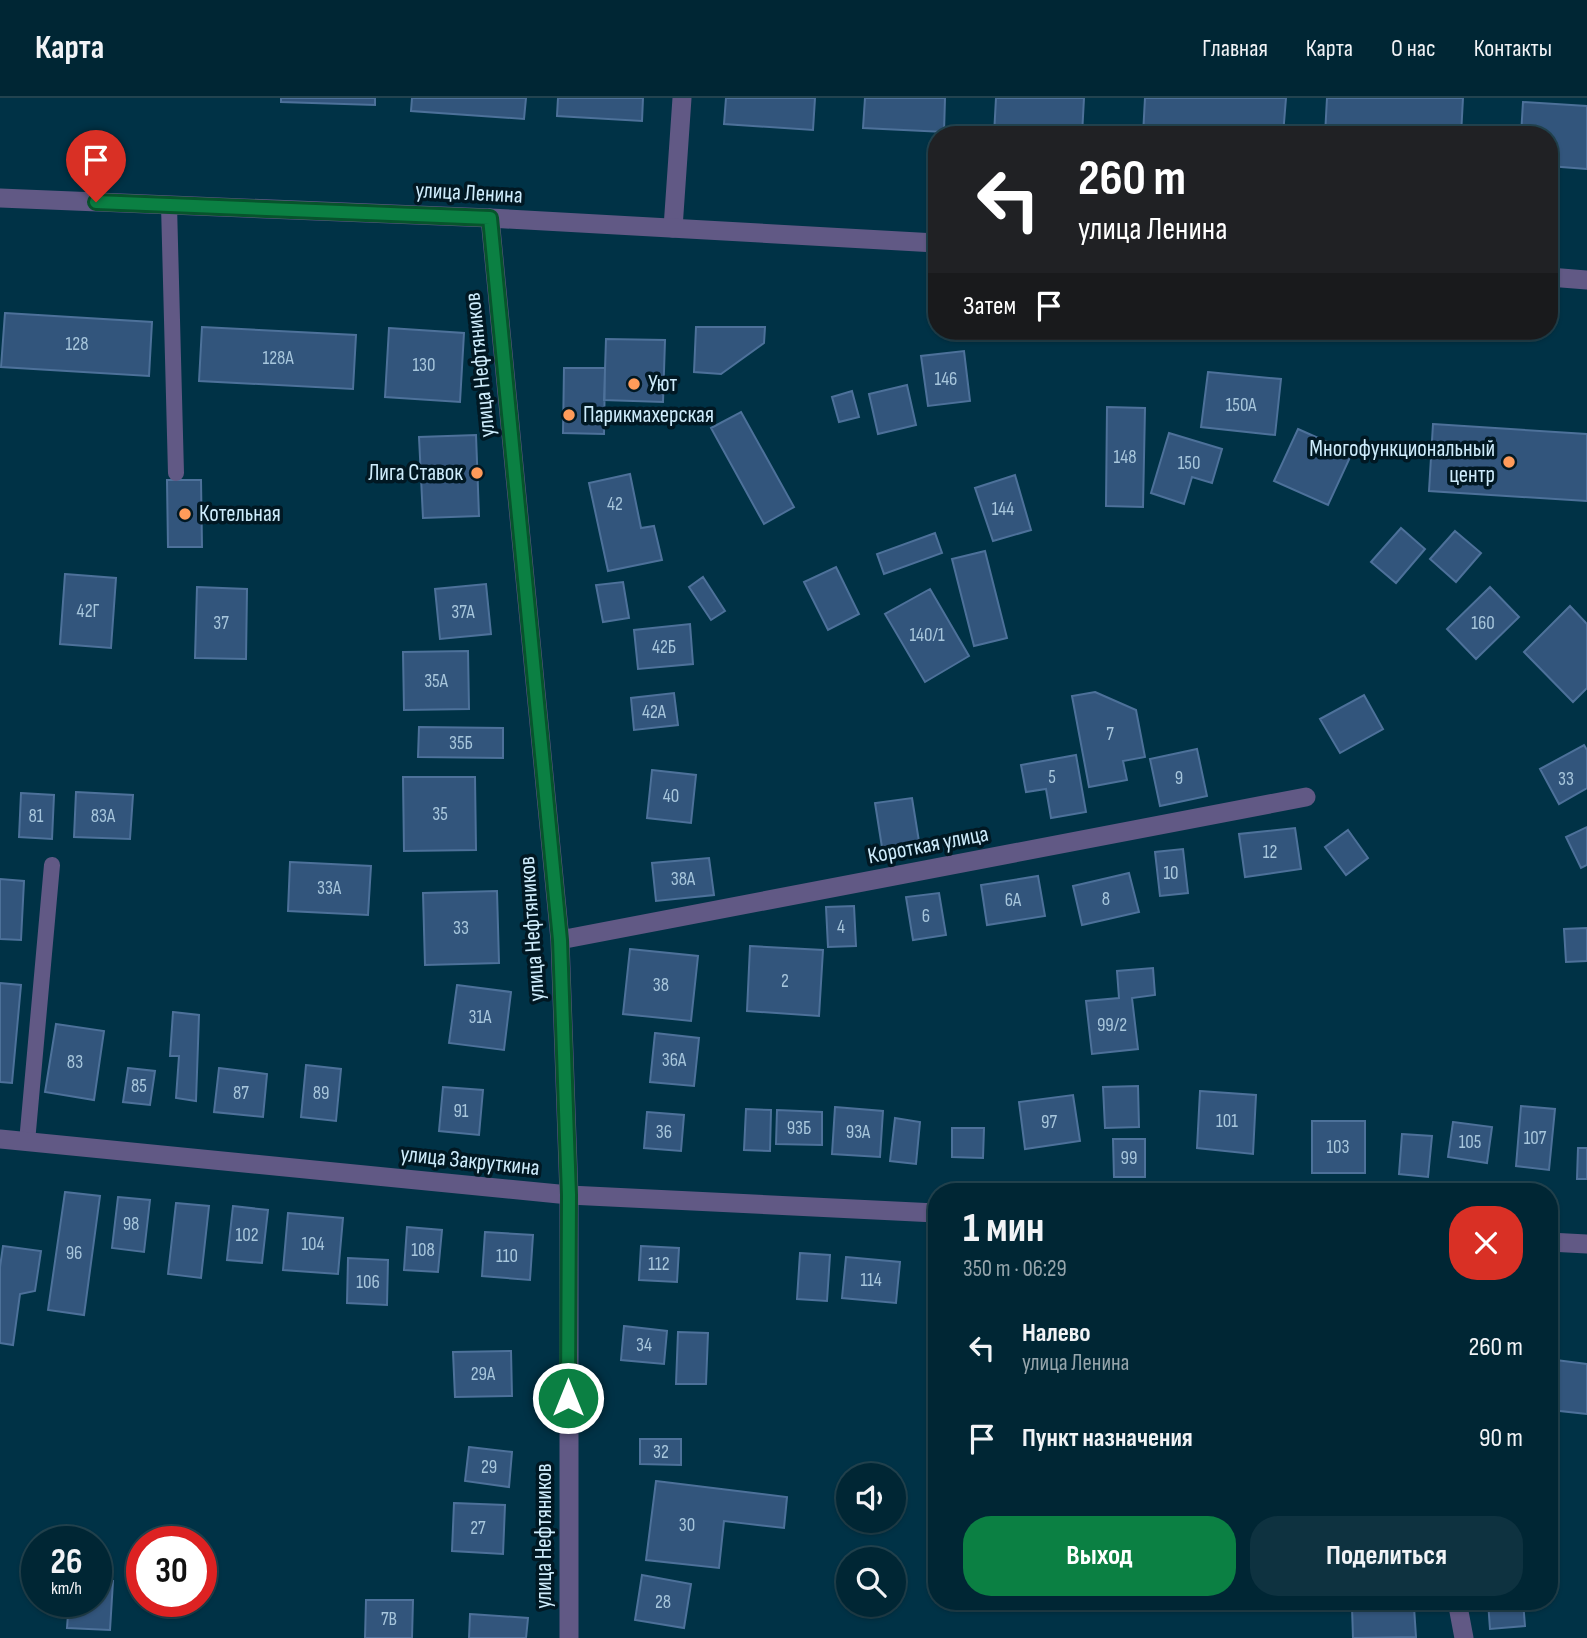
<!DOCTYPE html>
<html lang="ru">
<head>
<meta charset="utf-8">
<style>
	body { margin:0; font-family:"Sofia Sans Condensed",sans-serif; background:#0e3240; color:#f1f3f6; height:100vh; display:flex; flex-direction:column; font-size:26px; white-space:nowrap }
	* { box-sizing:border-box; margin:0 }
	p { font-size:23px; color:#95a5ac }
	.icon { flex:none; width:38px; height:38px; fill:none; stroke:currentColor; stroke-width:2; stroke-linecap:round; stroke-linejoin:round }
	.map { position:relative; flex:1; overflow:hidden }
	.drawer { position:absolute; left:928px; top:1085px; width:630px; height:427px; display:flex; flex-direction:column; background:#002634; border-radius:28px; box-shadow:0 2px 5px #0004,0 0 0 2px #22434f }
	.drawer>* { flex:none }
	.hud { position:absolute; left:928px; top:28px; width:630px; height:214px; border-radius:28px; box-shadow:0 2px 5px #0004,0 0 0 2px #22434f; background:#202124; color:#fff; overflow:hidden }
	.controls { position:absolute; left:836px; top:1365px; display:grid; gap:14px }
	.controls a { display:grid; place-items:center; width:70px; height:70px; border-radius:50%; background:#002634; box-shadow:0 2px 5px #0004,0 0 0 2px #22434f; font-size:35px }
	.speed { position:absolute; left:21px; top:1428px; display:flex; gap:14px; font-size:35px; font-weight:700; text-align:center }
	.speed>* { display:grid; place-content:center; width:91px; height:91px; border-radius:50%; background:#002634; box-shadow:0 2px 5px #0004,0 0 0 2px #22434f; line-height:1 }
	.speed small { font-size:18px; font-weight:400 }
	.speed .limit { border:10px solid #d22; background:#fff; color:#111 }
	.pin { position:absolute; display:grid; place-items:center; width:60px; height:60px; color:#fff; margin:-72px -30px; border-radius:50% 50% 50% 0; rotate:-45deg; box-shadow:0 0 7px #0007 }
	.pin .icon { rotate:45deg }
	.me { position:absolute; width:77px; margin:-38px; rotate:0deg; stroke-linejoin:round; filter:drop-shadow(0 0 5px #0008) }
	.turn { display:flex; align-items:center; gap:24px; height:147px; padding:0 35px; font-size:32px }
	.turn .icon { width:91px; height:91px; stroke-width:2.5 }
	.turn b { display:block; font-size:49px; line-height:60px }
	.then { display:flex; align-items:center; height:66px; padding:0 35px; background:#0003; gap:14px; font-size:26px }
	.round { display:grid; place-items:center; flex:none; width:74px; height:74px; border-radius:28px; background:#0e3240 }
	.headline { display:flex; align-items:center; justify-content:space-between; height:119px; padding:0 35px }
	h1 { font-size:42px; font-weight:700; line-height:52px }
	.cta { display:flex; gap:14px; margin-top:auto; padding:14px 35px }
	.cta a { flex:1; height:80px; border-radius:28px; background:#0b8043; color:#fff; font-size:28px; font-weight:700; line-height:80px; text-align:center }
	.cta a+a { background:#0e3240; color:#f1f3f6 }
	ul { padding:0; list-style:none }
	li { display:flex; align-items:center; gap:21px; height:91px; padding:0 35px }
	li div { flex:1 }
	li b { display:block; font-size:26px }
	li em { font-style:normal }
	header { display:flex; align-items:center; gap:42px; box-sizing:border-box; height:98px; padding:0 35px; background:#002634; border-bottom:2px solid #22434f }
	header strong { font-size:33px }
	nav { display:flex; gap:38px; margin-inline-start:auto; font-size:24px }
	.map>svg:first-child { display:block }
	.building { fill:#32557c; stroke:#4d719a; stroke-width:2 }
	.lines { fill:none; stroke-linecap:round; stroke-linejoin:round }
	.service { stroke:#615985; stroke-width:16 }
	.minor { stroke:#615985; stroke-width:19 }
	.tertiary { stroke:#615985; stroke-width:19 }
	.route-casing { stroke:#07532c; stroke-width:18 }
	.route { stroke:#0b8043; stroke-width:12 }
	.poi-dot { fill:#ff9b5a; stroke:#011823; stroke-width:2.5 }
	.labels { text-anchor:middle; dominant-baseline:central; stroke-width:7; stroke-linejoin:round; paint-order:stroke }
	.number-label { font-size:19px; fill:#a7c6dc }
	.street-label { font-size:23px; fill:#ceecfc; stroke:#011823 }
	.poi-label { font-size:23px; fill:#ceecfc; stroke:#011823; text-anchor:start }
</style>
</head>
<body>
<header>
<strong>Карта</strong>
<nav><a>Главная</a><a>Карта</a><a>О нас</a><a>Контакты</a></nav>
</header>
<div class="map">
<svg width="1587" height="1540" viewBox="0 0 1587 1540">
	<rect width="100%" height="100%" fill="#003246"/>
	<path class="building" d="M281,0h94v7l-94,-3z
		M412,0h114l-2,21 -113,-8z
		M558,0h85l-1,23 -85,-5z
		M726,0h89l-2,32 -89,-6z
		M865,0h80l-1,34 -81,-4z
		M996,0h88l-2,37h-88z
		M1145,0h141l-3,37h-140z
		M1327,0h136l-2,37h-136z
		M1523,4l64,4v63l-38,-3v-31h-28z
		M5,215l147,9 -3,54 -148,-9z
		M202,229l154,8 -3,54 -154,-8z
		M696,229h69l-1,16 -43,31 -27,-2z
		M389,230l75,5 -4,69 -75,-5z
		M606,241l59,1 -2,62 -59,-2z
		M964,253l6,50 -42,5 -7,-50z
		M564,270h41l-1,66 -41,-1z
		M1208,274l73,7 -6,56 -74,-8z
		M907,287l9,40 -38,9 -9,-40z
		M852,293l7,26 -20,5 -7,-25z
		M1107,309l38,1 -2,99 -37,-1z
		M741,314l53,95 -30,17 -53,-96z
		M1433,326l154,10v67l-158,-10z
		M1298,331l54,24 -24,52 -54,-24z
		M1169,335l53,16 -10,34 -20,-6 -8,27 -33,-11z
		M476,337l3,81 -56,2 -4,-81z
		M630,376l11,54 13,-2 8,34 -54,11 -19,-88z
		M1015,377l16,55 -38,11 -18,-53z
		M167,382h34l1,67h-34z
		M1401,430l24,21 -29,34 -25,-21z
		M1455,433l26,22 -25,29 -26,-23z
		M935,435l7,20 -58,21 -7,-20z
		M985,453l22,87 -33,8 -22,-87z
		M836,469l23,47 -31,16 -24,-48z
		M65,476l51,4 -5,70 -51,-4z
		M703,479l22,34 -14,9 -22,-33z
		M623,484l6,36 -26,4 -7,-37z
		M486,486l5,50 -51,5 -5,-50z
		M197,489l50,2 -1,70 -51,-1z
		M1490,489l29,30 -43,42 -29,-30z
		M930,491l39,67 -44,26 -40,-68z
		M1570,508l17,18v64l-14,14 -49,-50z
		M690,526l3,40 -55,5 -4,-39z
		M468,553l1,58 -65,1 -1,-58z
		M1095,594l41,18 9,47 -22,4 4,19 -38,7 -17,-91z
		M674,595l4,32 -44,5 -3,-32z
		M1364,597l19,34 -43,24 -20,-34z
		M419,629l84,1v30l-85,-1z
		M1584,647l3,5v38l-28,16 -19,-35z
		M1197,651l10,47 -47,10 -10,-47z
		M1076,657l10,57 -35,6 -5,-29 -20,3 -5,-27z
		M652,672l44,5 -5,48 -44,-5z
		M403,679h72l1,73 -72,1z
		M76,694l57,3 -3,44 -56,-2z
		M21,695l33,2 -2,44 -33,-2z
		M912,700l9,56 -37,6 -9,-57z
		M1587,729v38l-6,3 -15,-31z
		M1295,730l6,41 -56,8 -6,-43z
		M1348,732l20,28 -22,17 -21,-28z
		M1183,751l5,44 -28,3 -5,-44z
		M709,760l5,37 -58,6 -4,-38z
		M290,764l81,4 -3,49 -80,-4z
		M1129,775l10,39 -57,13 -9,-39z
		M1038,778l7,40 -58,9 -6,-40z
		M0,781l24,2 -3,59 -21,-1z
		M497,793l2,72 -74,2 -2,-72z
		M939,795l7,42 -33,5 -7,-43z
		M854,808l2,40 -28,1 -2,-40z
		M1587,830v33l-21,1 -2,-33z
		M750,848l73,4 -4,66 -72,-5z
		M630,851l68,7 -7,65 -68,-7z
		M1153,870l2,27 -23,3 6,51 -46,5 -6,-53 33,-3 -2,-27z
		M0,885l21,2 -9,98 -12,-1z
		M457,887l54,7 -7,58 -55,-7z
		M173,914l26,3 -3,86 -20,-3 3,-42h-9z
		M56,926l48,7 -10,69 -49,-8z
		M655,935l44,5 -5,48 -44,-4z
		M306,967l35,4 -5,52 -35,-4z
		M128,970l27,3 -5,34 -27,-3z
		M219,970l48,6 -4,43 -49,-5z
		M1138,988l1,41 -34,1 -2,-41z
		M443,989l40,3 -4,45 -40,-4z
		M1200,993l56,4 -3,59 -56,-6z
		M1073,997l7,46 -55,8 -6,-47z
		M1521,1008l34,3 -6,61 -33,-4z
		M835,1009l48,4 -3,46 -48,-3z
		M746,1011l25,1 -1,41 -26,-1z
		M777,1012l45,2v33l-46,-1z
		M647,1014l37,3 -3,36 -37,-3z
		M895,1020l25,4 -4,42 -26,-3z
		M1312,1023h53v52h-53z
		M1453,1024l39,5 -5,36 -39,-6z
		M952,1030h32l-1,30 -31,-1z
		M1402,1036l30,2 -4,41 -29,-3z
		M1113,1041h32v38h-31z
		M1578,1050h9v31h-10z
		M65,1094l35,4 -16,119 -36,-5z
		M118,1099l32,3 -6,52 -32,-4z
		M176,1105l33,3 -8,72 -33,-4z
		M233,1108l35,4 -6,53 -35,-3z
		M288,1115l55,5 -5,56 -55,-4z
		M407,1129l35,3 -4,42 -34,-2z
		M485,1134l48,3 -3,45 -48,-4z
		M3,1148l38,5 -6,40 -15,3 -7,51 -13,-2v-76z
		M641,1148l38,2 -2,34 -38,-2z
		M800,1155l30,2 -3,46 -30,-2z
		M846,1159l54,5 -4,41 -54,-5z
		M348,1160l40,2 -1,45 -40,-2z
		M935,1170h1v55h-2z
		M624,1228l43,5 -3,33 -43,-4z
		M678,1234l30,1 -2,51h-30z
		M511,1253l1,45 -57,1 -2,-45z
		M1556,1262l31,4v50l-36,-4z
		M640,1341h41v26l-41,-1z
		M469,1349l43,5 -3,35 -44,-6z
		M656,1383l131,16 -3,31 -60,-7 -5,47 -73,-8z
		M454,1405l51,2 -2,49 -51,-3z
		M642,1477l49,9 -7,44 -49,-8z
		M96,1482l17,1 -3,49 -43,-2 2,-27h27z
		M366,1502h47l-1,38h-47z
		M1368,1503h68v5l-22,1 2,30 -63,1 -1,-31 17,-1z
		M1488,1503h35l2,25 -35,3z
		M470,1516l58,4 -2,20h-57z"/>
	<g class="lines">
		<path class="service" d="M169,107l7,268
			M27,1044l25,-277"/>
		<path class="minor" d="M490,120l70,722 9,255v443
			M673,130l9,-130
			M560,842l746,-143
			M0,1041l569,56 367,18
			M1549,1144l38,2
			M1457,1503l7,37"/>
		<path class="tertiary" d="M0,100l490,20 446,25
			M1549,179l38,3"/>
	</g>
	<g class="lines">
		<g class="route-casing">
			<path id="route" d="M96,104l394,16 70,722 9,255 -1,203"/>
		</g>
		<use href="#route" class="route"/>
	</g>
	<g class="poi-dot">
		<circle cx="634" cy="286" r="7"/>
		<circle cx="569" cy="317" r="7"/>
		<circle cx="1509" cy="364" r="7"/>
		<circle cx="477" cy="375" r="7"/>
		<circle cx="185" cy="416" r="7"/>
	</g>
	<g class="labels">
		<g class="number-label">
			<text x="77" y="246">128</text>
			<text x="278" y="260">128А</text>
			<text x="424" y="267">130</text>
			<text x="946" y="281">146</text>
			<text x="1241" y="307">150А</text>
			<text x="1125" y="359">148</text>
			<text x="1189" y="365">150</text>
			<text x="615" y="406">42</text>
			<text x="1003" y="411">144</text>
			<text x="88" y="513">42Г</text>
			<text x="463" y="514">37А</text>
			<text x="221" y="525">37</text>
			<text x="1483" y="525">160</text>
			<text x="927" y="537">140/1</text>
			<text x="664" y="549">42Б</text>
			<text x="436" y="583">35А</text>
			<text x="654" y="614">42А</text>
			<text x="1110" y="636">7</text>
			<text x="461" y="645">35Б</text>
			<text x="1052" y="679">5</text>
			<text x="1179" y="680">9</text>
			<text x="1566" y="681">33</text>
			<text x="671" y="698">40</text>
			<text x="440" y="716">35</text>
			<text x="36" y="718">81</text>
			<text x="103" y="718">83А</text>
			<text x="1270" y="754">12</text>
			<text x="1171" y="775">10</text>
			<text x="683" y="781">38А</text>
			<text x="329" y="790">33А</text>
			<text x="1106" y="801">8</text>
			<text x="1013" y="802">6А</text>
			<text x="926" y="818">6</text>
			<text x="841" y="829">4</text>
			<text x="461" y="830">33</text>
			<text x="785" y="883">2</text>
			<text x="661" y="887">38</text>
			<text x="480" y="919">31А</text>
			<text x="1112" y="927">99/2</text>
			<text x="674" y="962">36А</text>
			<text x="75" y="964">83</text>
			<text x="139" y="988">85</text>
			<text x="241" y="995">87</text>
			<text x="321" y="995">89</text>
			<text x="461" y="1013">91</text>
			<text x="1227" y="1023">101</text>
			<text x="1049" y="1024">97</text>
			<text x="799" y="1030">93Б</text>
			<text x="664" y="1034">36</text>
			<text x="858" y="1034">93А</text>
			<text x="1535" y="1040">107</text>
			<text x="1470" y="1044">105</text>
			<text x="1338" y="1049">103</text>
			<text x="1129" y="1060">99</text>
			<text x="131" y="1126">98</text>
			<text x="247" y="1137">102</text>
			<text x="313" y="1146">104</text>
			<text x="423" y="1152">108</text>
			<text x="74" y="1155">96</text>
			<text x="507" y="1158">110</text>
			<text x="659" y="1166">112</text>
			<text x="871" y="1182">114</text>
			<text x="368" y="1184">106</text>
			<text x="644" y="1247">34</text>
			<text x="483" y="1276">29А</text>
			<text x="661" y="1354">32</text>
			<text x="489" y="1369">29</text>
			<text x="687" y="1427">30</text>
			<text x="478" y="1430">27</text>
			<text x="663" y="1504">28</text>
			<text x="389" y="1521">7В</text>
		</g>
		<g class="street-label">
			<text transform="translate(469 95) rotate(3)">улица Ленина</text>
			<text transform="translate(480 267) rotate(-96)">улица Нефтяников</text>
			<text transform="translate(928 747) rotate(-11)">Короткая улица</text>
			<text transform="translate(532 831) rotate(-94)">улица Нефтяников</text>
			<text transform="translate(470 1063) rotate(6)">улица Закруткина</text>
			<text transform="translate(544 1438) rotate(-90)">улица Нефтяников</text>
		</g>
		<g class="poi-label">
			<text x="648" y="286">Уют</text>
			<text x="583" y="317">Парикмахерская</text>
			<text x="1495" y="351" text-anchor="end">Многофункциональный<tspan x="1495" dy="26">центр</tspan></text>
			<text x="463" y="375" text-anchor="end">Лига Ставок</text>
			<text x="199" y="416">Котельная</text>
		</g>
	</g>
</svg>
<div class="controls">
<a><svg class="icon" aria-label="sound" viewBox="0 0 24 24"><path d="M4 9h4l5-4v14l-5-4H4zM17 9q2 3 0 6"/></svg></a>
<a><svg class="icon" aria-label="search" viewBox="0 0 24 24"><circle cx="10" cy="10" r="6"/><path d="M15 15l6 6"/></svg></a>
</div>
<div class="speed"><div>26<small>km/h</small></div><div class="limit">30</div></div>
<div class="pin" style="left:96px;top:104px;background:#d93025"><svg class="icon" aria-label="arrive" viewBox="0 0 24 24"><path d="M6 21V4h12l-3 4 3 4H6"/></svg></div>
<svg class="me" style="left:568px;top:1300px" viewBox="-20 -20 40 40"><circle r="17" fill="#0b8043" stroke="#fff" stroke-width="3"/><path d="M0-11L8 9 0 5-8 9z" fill="#fff"/></svg>
<div class="hud">
<div class="turn"><svg class="icon" aria-label="left" viewBox="0 0 24 24"><path d="M17 20v-9H6M10 6l-5 5 5 5"/></svg><div><b>260 m</b>улица Ленина</div></div>
<div class="then">Затем<svg class="icon" aria-label="arrive" viewBox="0 0 24 24"><path d="M6 21V4h12l-3 4 3 4H6"/></svg></div>
</div>
<section class="drawer">
<div class="headline"><div><h1>1 мин</h1><p>350 m · 06:29</p></div><a class="round" style="background:#d93025;color:#fff"><svg class="icon" aria-label="close" viewBox="0 0 24 24"><path d="M6 6l12 12M18 6L6 18"/></svg></a></div>
<ul>
<li><svg class="icon" aria-label="left" viewBox="0 0 24 24"><path d="M17 20v-9H6M10 6l-5 5 5 5"/></svg><div><b>Налево</b><p>улица Ленина</p></div><em>260 m</em></li>
<li><svg class="icon" aria-label="arrive" viewBox="0 0 24 24"><path d="M6 21V4h12l-3 4 3 4H6"/></svg><div><b>Пункт назначения</b></div><em>90 m</em></li>
</ul>
<div class="cta"><a>Выход</a><a>Поделиться</a></div>
</section>
</div>
</body>
</html>
